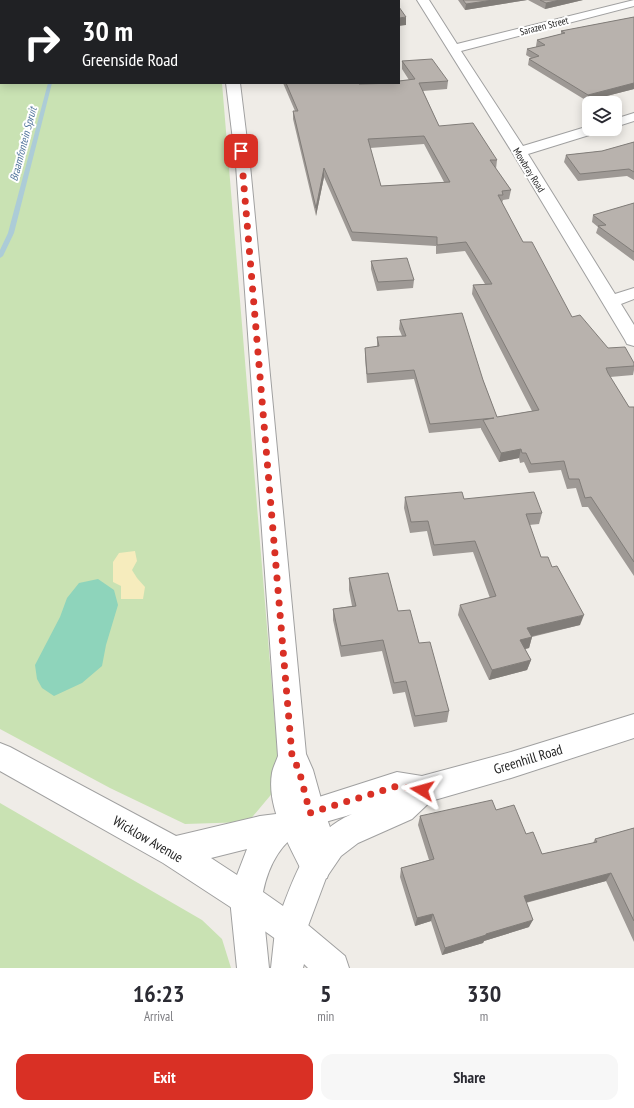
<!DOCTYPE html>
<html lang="en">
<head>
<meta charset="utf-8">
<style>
	body { margin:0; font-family:"PT Sans Narrow",sans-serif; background:#f7f7f7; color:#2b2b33; height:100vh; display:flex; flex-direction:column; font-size:15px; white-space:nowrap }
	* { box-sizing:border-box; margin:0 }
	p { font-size:13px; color:#7c7c81 }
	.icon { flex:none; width:22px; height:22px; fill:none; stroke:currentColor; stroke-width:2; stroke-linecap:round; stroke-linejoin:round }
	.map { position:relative; height:968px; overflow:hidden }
	.drawer { display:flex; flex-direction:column; background:#fff; flex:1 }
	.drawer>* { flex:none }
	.top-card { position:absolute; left:0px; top:0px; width:400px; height:84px; box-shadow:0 2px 10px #0003; background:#202124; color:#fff; overflow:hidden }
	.buttons { position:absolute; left:582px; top:96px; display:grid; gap:8px }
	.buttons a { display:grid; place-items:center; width:40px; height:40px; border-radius:8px; background:#fff; box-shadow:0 2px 10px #0003; font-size:20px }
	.pin { position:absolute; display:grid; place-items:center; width:34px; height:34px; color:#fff; margin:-17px; border-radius:8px; box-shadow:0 2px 6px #0006 }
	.me { position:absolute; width:44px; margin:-22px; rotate:278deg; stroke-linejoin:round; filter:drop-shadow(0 0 3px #0008) }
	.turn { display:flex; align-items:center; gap:14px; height:84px; padding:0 16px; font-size:18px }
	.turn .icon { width:52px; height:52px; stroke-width:2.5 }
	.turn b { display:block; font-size:28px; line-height:34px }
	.eta { display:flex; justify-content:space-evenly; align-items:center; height:68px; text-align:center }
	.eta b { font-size:24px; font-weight:800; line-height:28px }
	.button { display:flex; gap:8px; margin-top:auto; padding:8px 16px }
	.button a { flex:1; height:46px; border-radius:12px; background:#d93025; color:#fff; font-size:16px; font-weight:800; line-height:46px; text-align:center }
	.button a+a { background:#f7f7f7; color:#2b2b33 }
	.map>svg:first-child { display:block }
	.grass { fill:#c9e2b3 }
	.sand { fill:#f6ecbd }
	.pitch { fill:#8ed4bb }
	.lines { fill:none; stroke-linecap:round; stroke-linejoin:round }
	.stream { fill:#acccd7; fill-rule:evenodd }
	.minor-casing { stroke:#a0a0a0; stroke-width:2 }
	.tertiary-casing { stroke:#a0a0a0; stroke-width:2 }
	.minor { fill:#fff; fill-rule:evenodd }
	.tertiary { fill:#fff; fill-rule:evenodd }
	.wall { fill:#9e9995; fill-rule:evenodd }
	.shaded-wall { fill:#817d79 }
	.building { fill:#b8b2ad; stroke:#817d79; fill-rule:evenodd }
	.route { stroke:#d93025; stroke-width:7; stroke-dasharray:0 12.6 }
	.labels { text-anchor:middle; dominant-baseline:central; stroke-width:4; stroke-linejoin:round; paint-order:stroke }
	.far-street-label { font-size:10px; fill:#1f1f1f; stroke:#fff }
	.far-water-label { font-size:11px; font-style:italic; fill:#54769d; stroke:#fff }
	.near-street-label { font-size:14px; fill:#1f1f1f; stroke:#fff }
</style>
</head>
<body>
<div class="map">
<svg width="634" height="968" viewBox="0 0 634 968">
	<rect width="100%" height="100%" fill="#efece7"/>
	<path class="grass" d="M0,0h215l-214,1v82h221l58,701 -32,38 -63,2 -75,-36 -110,-59z
		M0,803l202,117 20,19 9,29h-231z"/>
	<path class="sand" d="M135,551l2,10 -5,9 5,8 8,9 -2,12h-22v-13l-8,-4v-20l6,-9z"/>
	<path class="pitch" d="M98,579l16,11 4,15 -12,40 -4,21 -20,17 -28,13 -12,-8 -5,-9 -2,-14 25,-48 7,-19 12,-15z"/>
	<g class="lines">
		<path class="stream" d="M72,0h4v1h-4z
			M48,83h4l-38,150 -11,23 -3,2v-8l8,-17z"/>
		<g class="minor-casing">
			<path id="minor" d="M217,0h12v1h-12z
				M417,0h12l28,44 177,-44v6l-173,45 62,95 66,-20v3h12l-2,3 -71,22 87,140 19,-6v11l-13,5 13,21v21l-7,-2 -2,-4 -113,-188z
				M226,83h14l10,82 56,589 7,16 12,43 14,40 -4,11 -4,1 -4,13 -11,4 -11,-4c-14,-31 -39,-69 -33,-105 1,-6 4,-11 6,-17l-42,-591z
				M634,113v8l-19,6v-8z
				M246,883l11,5 5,11 7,69h-32l-7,-69 5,-11z
				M291,915l11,5 43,36 4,12h-41l-4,-4 -1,4h-32l4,-37 5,-11z"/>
		</g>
		<g class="tertiary-casing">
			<path id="tertiary" d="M634,714v24l-123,40 -80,23 -19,18 -54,24 -17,13 -15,22 -24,64 -11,5 -11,-5 -45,-32 -72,-47 -163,-92v-28l10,4 166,89 84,-20 16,-2 18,-9 103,-33 25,4 89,-24zM352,814c-41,18 -54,53 -69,92l-20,-14c5,-24 16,-48 39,-61 12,-7 36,-12 50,-17zM247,849l-10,26 -26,-17z"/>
		</g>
		<use href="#minor" class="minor"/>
		<use href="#tertiary" class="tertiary"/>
	</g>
	<path class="wall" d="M458,0h69l-62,10z
		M528,0h55l-38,9z
		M634,17v72l-47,12 -59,-36 1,-6 2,-1 -5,-3 1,-6 9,-2v-1l1,-6 24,-6v-3z
		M402,61l46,20 -1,8 -24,2 16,35 58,34 -1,9 15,21 -2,9 -6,1 -1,3 21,39 49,75 36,31 26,15v7l-1,5 -23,2 19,30h5v169l-46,-69h-6l-6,-19 -9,1 -6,-19 -32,3 -5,-11 -4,1 -1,-5 -20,4 -18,-33v-1l-52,5 -15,-54 -47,4 -2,-26v-9l12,-1v-10l25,-1 -3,-7 1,-9 83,60 14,37 35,-6 -60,-117 1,-9 12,-1 -20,-33 -29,3v-8l-84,-5 -28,-64 -8,39 -23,-97v-8h2l-12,-28h76v1l50,-4 -7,-11zM424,144l20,38 -63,4 -11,-38z
		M634,142v38l-7,-4 -49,5 -14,-19 2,-7 36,-4z
		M634,203v58l-38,-28 2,-6 -6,-5 1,-7z
		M371,261l43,19 -1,8 -36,3 -6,-22z
		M405,497l59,2 78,14 -3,11 -10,1 12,32 11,10 28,58 -48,12 -3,11 -4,1 6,11 -4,10 -38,10 -31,-65 2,-10 30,-7 -17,-46 -40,4 -6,-25 -17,2 -6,-25z
		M349,578l49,33 21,32 30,68 -2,11 -33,5 -9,-35 -12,2 -11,-43 -41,6 -8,-37v-11l19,-3 -3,-16z
		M496,810l30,24 16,20 51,-11 2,-4 39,-11v114l-28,-61 -80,22 3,24 -45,14 -1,2 -41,12 -11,-34 -16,5 -15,-49 1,-9 28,-8 -11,-35 2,-9z"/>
	<path class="shaded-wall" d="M493,0h34l-62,10 1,-6z
		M560,0h23l-38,9 1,-6z
		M406,17v8l-7,1v-8z
		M634,83v6l-47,12 1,-6z
		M324,168v9l-8,39v-8z
		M521,449l-2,9 -20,4 2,-9z
		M584,615l-4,10 -56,13 3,-10z
		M532,637l-3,11 -12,3 3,-11z
		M531,660l-4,10 -38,10 3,-10z
		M611,873l-5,8 -86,23 4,-8z
		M433,914l-2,7 -16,5 2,-8z
		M533,920l-4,7 -45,14 -1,2 -41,12 3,-7 41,-14z"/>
	<path class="building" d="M280,0h114l1,1h-115z
		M463,0h30l-27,4z
		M540,0h20l-14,3z
		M399,7l7,10 -7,1z
		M634,17v66l-46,12 -59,-36 10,-3 -12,-7 18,-4 -8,-5 28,-7 -4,-2z
		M432,59l16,22 -29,2 20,43 34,-3 24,37h-7l21,30 -9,1 1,4h-5l25,47h9l40,75 8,-2 28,33 17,-1 9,16v3l-28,2 2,5 21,34h5v155l-43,-65 -6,1 -6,-19h-10l-5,-18 -33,3 -5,-11h-4l-1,-4 -20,4 -18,-33 11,-2 -64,6 -16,-54 -47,4 -2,-26 14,-2 -2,-9 29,-1 -6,-16 62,-7 21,67 14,37 42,-7 -66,-125 19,-1 -26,-42 -29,3v-8l-85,-5 -28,-64 -8,40 -23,-97h5l-12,-28h73v1l40,-1v-2l16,-2 -13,-18zM424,136l26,46 -69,4 -13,-47z
		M634,142v30l-5,-3 -49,5 -14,-19 36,-4z
		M634,203v49l-36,-26 8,-1 -13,-10z
		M407,258l7,22 -36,2 -7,-21z
		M462,492l2,7 70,-7 8,21 -16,1 15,43h7l4,10 5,-1 27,49 -57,13 5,9 -12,3 11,20 -39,10 -32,-65 36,-9 -21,-55 -41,4 -6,-24 -17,1 -6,-25z
		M388,573l10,38 12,-1 9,33 11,-1 19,69 -34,5 -9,-35 -12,2 -11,-43 -42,6 -8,-37 23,-3 -7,-28z
		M492,800l4,10 18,-5 12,29 7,-2 9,22 55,-12 -2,-3 39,-11v93l-23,-48 -87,23 9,24 -47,14v1l-41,13 -12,-34 -16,4 -16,-50 33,-9 -14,-43z"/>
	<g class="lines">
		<path class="route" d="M241,151l51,605 7,14 11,43 87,-27 25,4"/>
	</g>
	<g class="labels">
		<g class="far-street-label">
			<text transform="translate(544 26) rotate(-14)">Sarazen Street</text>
			<text transform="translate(529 170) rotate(58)">Mowbray Road</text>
		</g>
		<g class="far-water-label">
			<text transform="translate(23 144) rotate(-75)">Braamfontein Spruit</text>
		</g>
		<g class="near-street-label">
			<text transform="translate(528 759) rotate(-17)">Greenhill Road</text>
			<text transform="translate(148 839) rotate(30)">Wicklow Avenue</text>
		</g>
	</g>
</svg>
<div class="buttons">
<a><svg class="icon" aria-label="layers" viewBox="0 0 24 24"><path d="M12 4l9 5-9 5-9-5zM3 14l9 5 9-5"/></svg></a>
</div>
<div class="pin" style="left:241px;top:151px;background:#d93025"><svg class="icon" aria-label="arrive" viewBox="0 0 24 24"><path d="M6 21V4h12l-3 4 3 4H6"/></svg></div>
<svg class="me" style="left:422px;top:790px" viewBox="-20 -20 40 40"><path d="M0-17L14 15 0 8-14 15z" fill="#d93025" stroke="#fff" stroke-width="4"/></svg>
<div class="top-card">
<div class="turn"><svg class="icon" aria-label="right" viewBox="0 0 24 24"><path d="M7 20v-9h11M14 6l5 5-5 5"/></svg><div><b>30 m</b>Greenside Road</div></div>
</div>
</div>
<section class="drawer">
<div class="eta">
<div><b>16:23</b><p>Arrival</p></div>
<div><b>5</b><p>min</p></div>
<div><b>330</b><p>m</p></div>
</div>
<div class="button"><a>Exit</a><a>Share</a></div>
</section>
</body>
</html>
